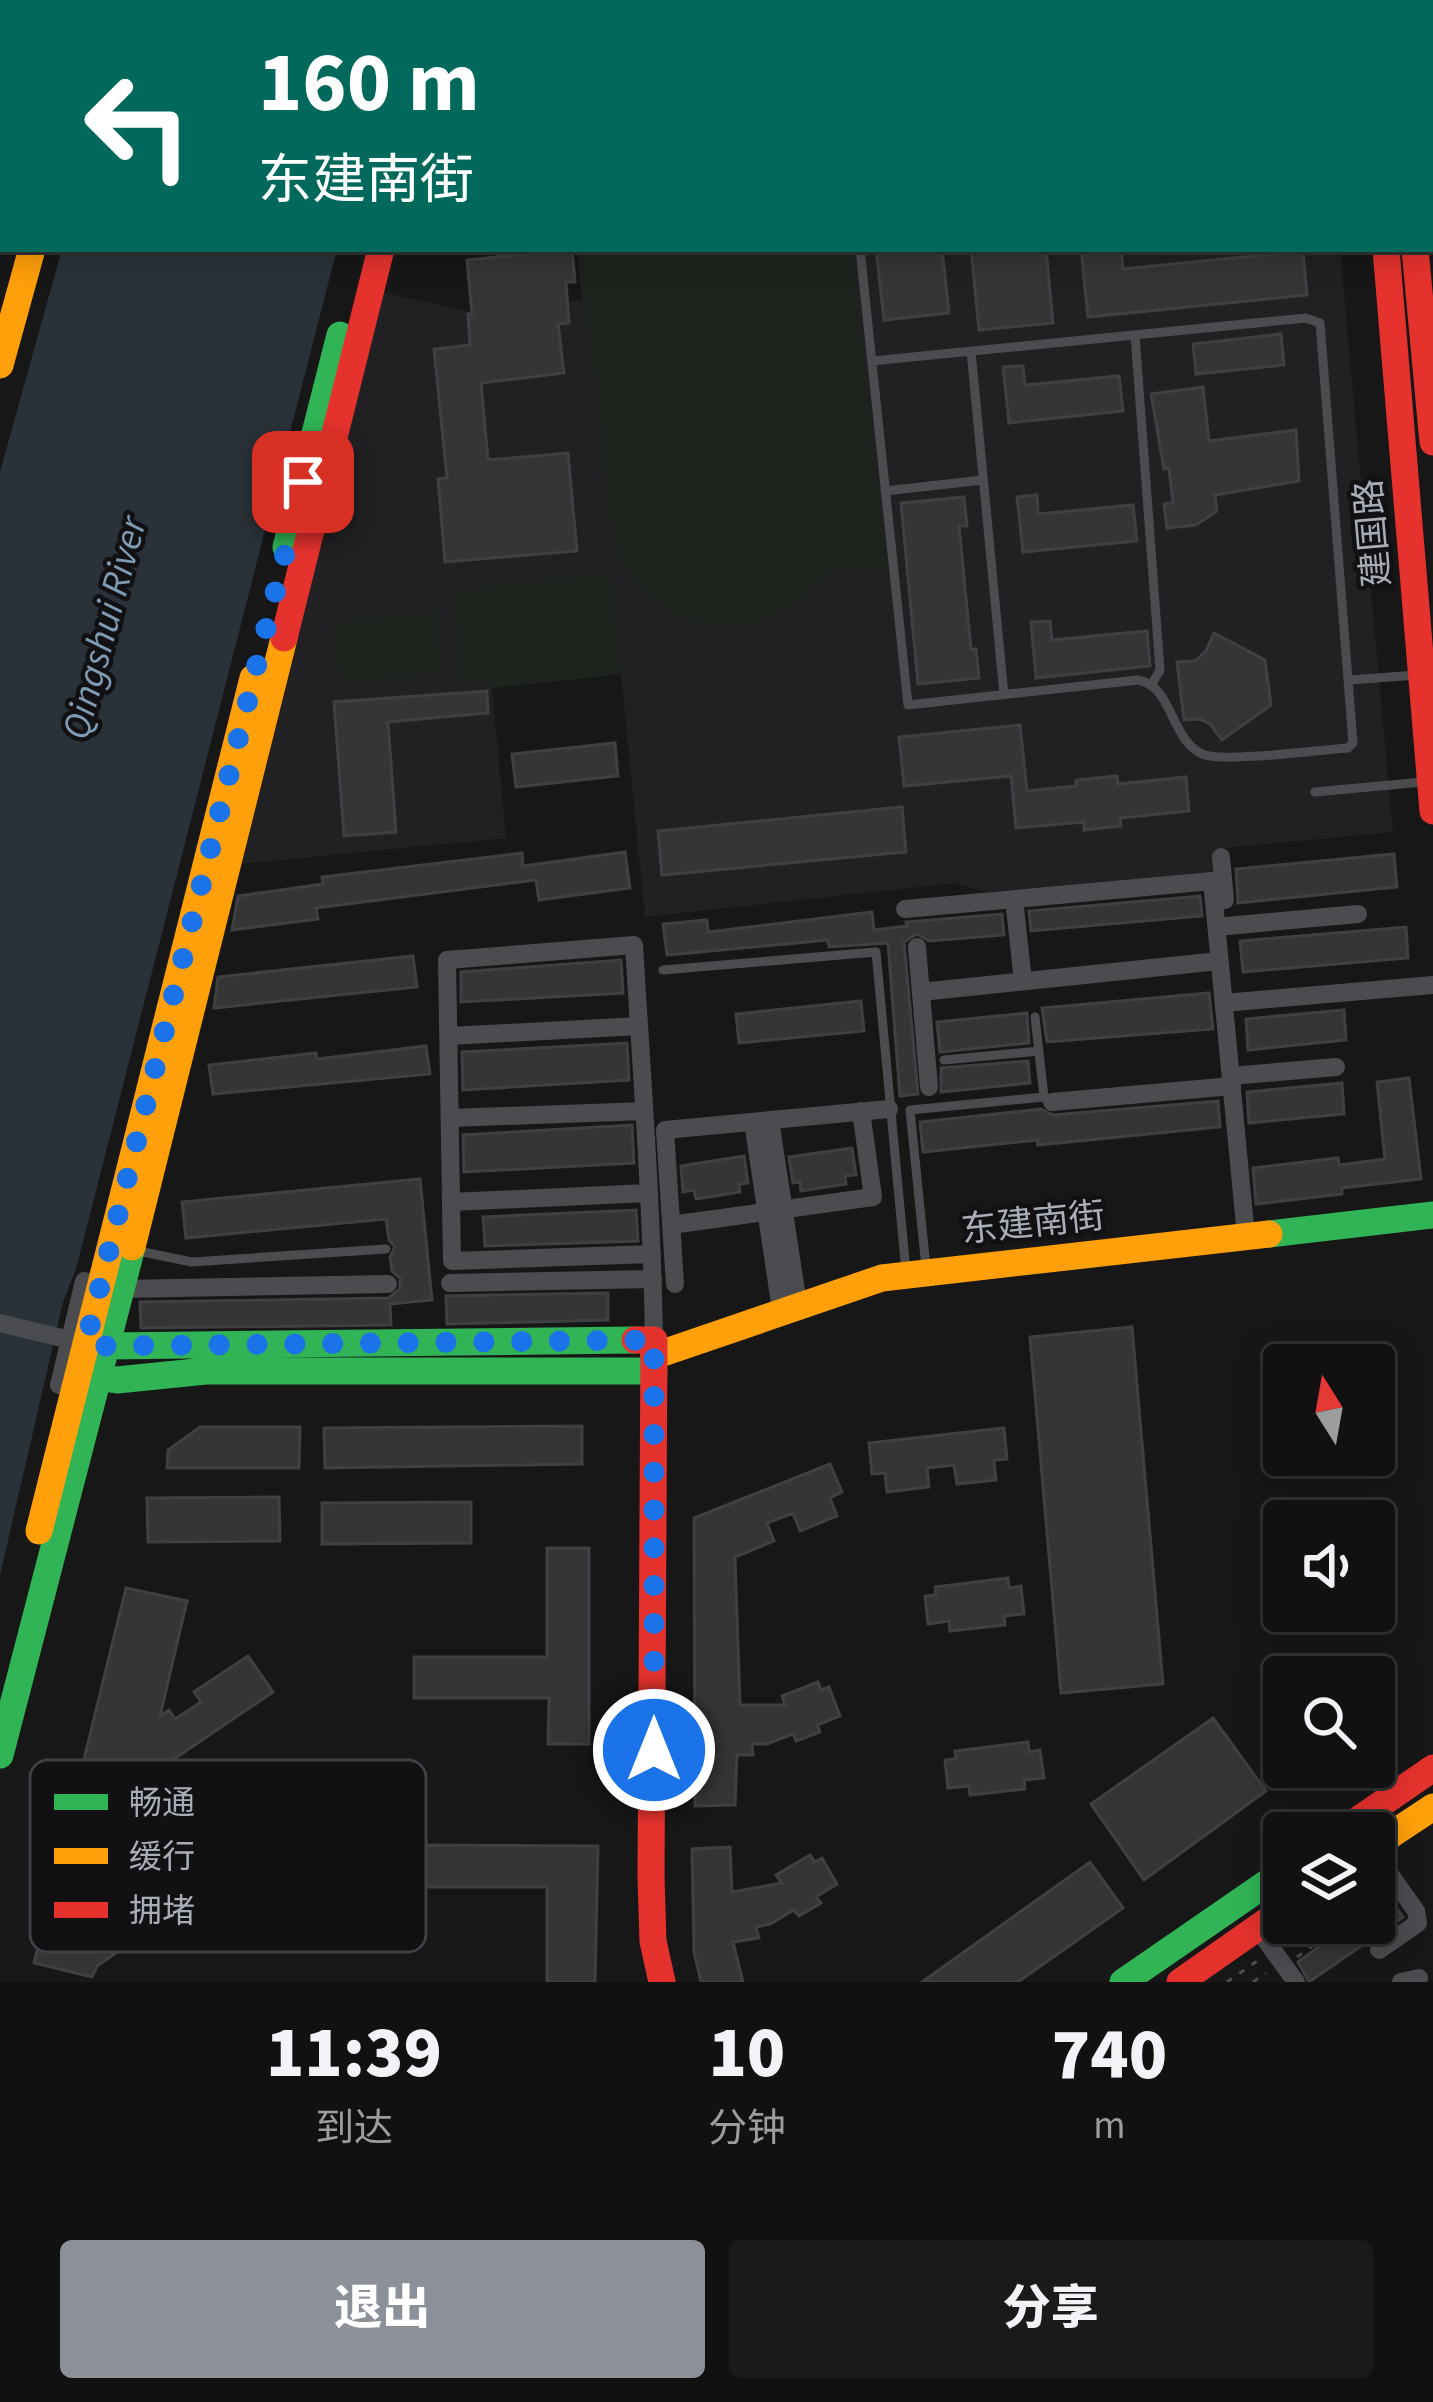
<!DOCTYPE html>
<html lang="zh">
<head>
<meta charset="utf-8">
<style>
	body { margin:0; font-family:"Source Sans 3","Noto Sans SC",sans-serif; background:#1a1a1a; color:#f1f3f6; height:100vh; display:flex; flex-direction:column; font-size:45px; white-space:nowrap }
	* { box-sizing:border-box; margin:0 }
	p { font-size:39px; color:#9c9d9f }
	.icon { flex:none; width:66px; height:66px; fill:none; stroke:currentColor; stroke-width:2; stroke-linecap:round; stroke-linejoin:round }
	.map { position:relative; height:1982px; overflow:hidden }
	.drawer { display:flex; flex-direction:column; background:#111; flex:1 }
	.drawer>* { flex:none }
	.hud { position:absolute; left:0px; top:0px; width:1434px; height:252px; box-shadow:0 6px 30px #0003,0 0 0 3px #303131; background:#00695c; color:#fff; overflow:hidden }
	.needle { width:78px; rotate:349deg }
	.controls { position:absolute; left:1263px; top:1344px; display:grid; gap:24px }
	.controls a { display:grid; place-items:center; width:132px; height:132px; border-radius:12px; background:#111; box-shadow:0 6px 30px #0003,0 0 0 3px #303131; font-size:60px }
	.pin { position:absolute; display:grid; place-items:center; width:102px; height:102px; color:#fff; margin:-51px; border-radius:24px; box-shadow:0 6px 18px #0006 }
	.me { position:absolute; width:132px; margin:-66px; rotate:0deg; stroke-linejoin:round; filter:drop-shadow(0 0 9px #0008) }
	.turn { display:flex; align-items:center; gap:42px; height:252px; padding:0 60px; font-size:54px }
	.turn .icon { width:156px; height:156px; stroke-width:2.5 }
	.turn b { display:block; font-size:84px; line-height:102px }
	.eta { display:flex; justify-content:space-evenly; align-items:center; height:204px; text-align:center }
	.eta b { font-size:72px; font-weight:800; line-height:84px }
	.cta { display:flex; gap:24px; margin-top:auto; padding:24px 60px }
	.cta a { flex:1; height:138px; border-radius:12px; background:#8c9099; color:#fff; font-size:48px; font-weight:800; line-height:138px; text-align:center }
	.cta a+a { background:#1a1a1a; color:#f1f3f6 }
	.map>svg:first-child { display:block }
	.built { fill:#212123 }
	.green { fill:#1d241e }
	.water { fill:#2a3239 }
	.building { fill:#353536; stroke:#3f4043; stroke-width:3 }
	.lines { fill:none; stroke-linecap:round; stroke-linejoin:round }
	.path { stroke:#4d4e52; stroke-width:3; stroke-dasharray:6 9; stroke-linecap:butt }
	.lane { stroke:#4b4c50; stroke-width:9 }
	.street { stroke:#4b4c50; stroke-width:18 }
	.fast { stroke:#30b455; stroke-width:27 }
	.slow { stroke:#ff9f0a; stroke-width:27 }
	.jam { stroke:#e5322d; stroke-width:27 }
	.route { stroke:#1a73e8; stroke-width:21; stroke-dasharray:0 37.8 }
	.labels { text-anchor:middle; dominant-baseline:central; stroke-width:9; stroke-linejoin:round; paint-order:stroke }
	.street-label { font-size:36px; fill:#a8adb8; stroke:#111113 }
	.water-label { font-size:39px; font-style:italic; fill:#7f9bb3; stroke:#111113 }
	.key { fill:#111113; stroke:#3e4045; stroke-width:3 }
	.key-label { font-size:33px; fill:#a8adb8 }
</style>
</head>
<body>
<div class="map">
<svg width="1433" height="1982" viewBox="0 0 1433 1982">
	<rect width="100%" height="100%" fill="#171717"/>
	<path class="built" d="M577,249h763l53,583 -179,17 1,23 -228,20 -31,-9 -311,34 -24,-243 -129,14 14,150 -264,26 132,-574 95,22 113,-12z"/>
	<path class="green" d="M581,249h270l36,319 -61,5c-65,86 -182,63 -214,-39z
		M610,574l12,100 -130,14 -2,-8 -28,3 -9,-93z
		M436,611l7,61 -103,12 -7,-62z"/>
	<path class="water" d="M62,249h275l-261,1020 -13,33 -63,273v-1103z"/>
	<path class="building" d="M572,249l3,33h-9l3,41 -11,1 6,49 -83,10 7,77 80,-7 9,98 -132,11 -7,-83 9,-1 -13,-129 36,-4 -2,-31h4l-5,-54z
		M876,249h66l7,64 -65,7z
		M971,249h75l7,74 -74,7z
		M1081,249h40l2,20 180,-18 4,44 -219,22z
		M1281,334l3,31 -88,9 -3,-30z
		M1023,366l2,19 94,-9 4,35 -114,12 -6,-56z
		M1203,387l6,54 87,-11 3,51 -84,14 2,16 -21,14 -29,3 -3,-24 9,-1 -4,-35 -5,1 -13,-75z
		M1037,495l1,19 95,-9 4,36 -114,11 -6,-55z
		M964,497l3,29h-8l12,123h5l3,29 -61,6 -17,-181z
		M1050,621l2,19 95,-9 3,35 -114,12 -5,-56z
		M1214,633l51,27 6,45 -49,35 -12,-16 -10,-5 -16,1 -7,-58 18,-1 11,-10z
		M487,691l1,22 -100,9 8,110 -52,4 -10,-134z
		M1020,725l7,66 49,-5v-6l41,-4 1,8 68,-7 3,34 -69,7 1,8 -37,4v-8l-68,6 -5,-52 -107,10 -5,-49z
		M615,743l3,33 -102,11 -4,-33z
		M902,807l4,45 -244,23 -4,-44z
		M625,852l5,36 -91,12 -3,-20 -220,28 2,11 -86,11 6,-34 85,-12 -1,-7 200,-24 1,13z
		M1394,854l3,33 -159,16 -2,-34z
		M1200,896l2,20 -171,15 -2,-20z
		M872,912l2,18 33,-4 -1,-4 96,-8 2,21 -75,6 -12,-7 -13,8 14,152 -18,2 -12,-153 -59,4 -1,-7 -161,15 -4,-31 44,-4 1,12z
		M1406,927l2,31 -165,14 -3,-31z
		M413,956l4,31 -203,21 4,-31z
		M621,960l2,33 -162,9v-30z
		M1209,993l4,36 -166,13 -5,-34z
		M861,1001l3,30 -125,12 -3,-29z
		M1344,1010l2,30 -98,10 -2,-31z
		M1027,1013l2,30 -89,9 -3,-30z
		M627,1043l2,37 -166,10 -1,-38z
		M426,1046l4,28 -217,20 -4,-29 107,-12 1,6z
		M1028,1061l2,22 -89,9v-24z
		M1409,1078l12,101 -79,9v6l-86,10 -3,-36 85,-10 1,7 46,-6 -8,-77z
		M1342,1083l2,31 -95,9 -2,-31z
		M1218,1101l2,26 -182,18v-5l-115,12 -3,-30 121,-13 12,6z
		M632,1125l2,38 -170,9 -1,-37z
		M852,1148l4,27 -11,1 1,8 -45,7 -1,-10 -7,2 -4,-26z
		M744,1156l4,27 -9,1 1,8 -44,7 -2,-9 -11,2 -2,-26z
		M420,1179l12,121 -42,4 1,21 -250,3 -1,-26 248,-4 12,-9v-11l-8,-7 -2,-14 5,-10 -6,-7 -3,-21 -200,19 -4,-36z
		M636,1210l2,31 -153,5 -2,-29z
		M608,1293v27l-161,4 -1,-28z
		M1132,1327l31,357 -102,9 -31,-356z
		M582,1426v38l-257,4 -1,-40z
		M200,1427h100l-1,41h-132l1,-18z
		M1004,1428l3,31 -13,1 2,20 -39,4 -3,-19 -27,3 2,19 -42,5 -2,-19 -13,1 -3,-31z
		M830,1464l12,28 -12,6 7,18 -37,15 -7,-18 -26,10 7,18 -39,16 5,148h45l-3,-9 36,-14 3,8 8,-3 11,29 -23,9 3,7 -24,9 -3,-7 -26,10h-15l1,11h-16l-2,50 -40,1 -1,-288z
		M279,1497l1,44 -132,1 -1,-44z
		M471,1502v41l-149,1v-41z
		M547,1548h42v196h-41l1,-46h-135v-41h133z
		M1008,1578l1,10 12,-2 3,28 -20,2 1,9 -55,6 -1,-10 -21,3 -3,-28 11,-1 -1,-8z
		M126,1588l61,13 -27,115 9,-6 6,9 26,-17 -7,-10 54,-36 25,36 -133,90 -29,121 6,-4 7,9 25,-18 -6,-9 53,-36 25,36 -124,85 -5,11 -58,-14z
		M1213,1718l53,73 -122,89 -53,-76z
		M1028,1742l1,10 11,-2 4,28 -20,2 1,9 -55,6 -1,-9 -21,2 -3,-28 11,-1 -1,-8z
		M410,1845l188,1 -3,136h-48v-95h-137z
		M730,1847l2,45 50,-9 -6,-8 34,-20 5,7 7,-4 15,26 -21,13 5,6 -22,13 -5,-6 -24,14 -14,3 3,11 -26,4 10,40h-42l-7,-30 -2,-103z
		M1090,1862l33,46 -105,74h-96z
		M1389,1897l14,20 -94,65 -11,-20 54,-39h22v-15z"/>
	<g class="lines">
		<path class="path" d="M1431,180v3
			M1289,1942l27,-19
			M1297,1957l48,-34
			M1227,1982l33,-23
			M1253,1982l13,-9"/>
		<path class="lane" d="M1272,0v3
			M860,249l48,456 230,-25c36,6 32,63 67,75 23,7 114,-5 143,-7l5,-5 -33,-420 -14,-5 -434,43
			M1135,335l25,335 -8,14
			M971,351l33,344
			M885,491l98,-11
			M1350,680l67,-5
			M1315,792l108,-10
			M663,970l213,-18 30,320
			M944,1060l95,-9
			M133,1250l59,12 194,-13
			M926,1267l-16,-157 134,-13 -9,-80"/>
		<path class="street" d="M740,0v3
			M878,0v3
			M1006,0v3
			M1073,0v3
			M1431,217l2,-3
			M1221,857l4,43
			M1014,899l9,82
			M905,909l307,-28 34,355
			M1227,926l131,-12
			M917,947l12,140
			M921,992l298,-31
			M1235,1002l198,-17
			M449,1036l190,-10
			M1242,1075l94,-8
			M1052,1102l180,-16
			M450,1118l194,-7
			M770,1120l28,184
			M753,1122l28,188
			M451,1202l197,-9
			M671,1225l202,-28 -12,-86
			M652,1254l-200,7 -5,-301 187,-15c8,132 18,264 20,395
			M450,1283l203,-4
			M675,1284l-10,-154 224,-21
			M0,1323l70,17
			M75,1389l-16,-4 25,-104 37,8 267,-5
			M1374,1852l42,59 2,12 -39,27
			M1257,1928l39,54
			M1401,1982l18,-4"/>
		<path class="fast" d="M1395,0v3
			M286,547l54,-212
			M1269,1234l164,-19
			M89,1342l17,4 529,-6
			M82,1375l35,5 89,-9h448
			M0,1755l132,-508
			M1123,1982l161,-111"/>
		<path class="slow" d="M1364,0v3
			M423,3l1,-3
			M0,365l32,-116
			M132,1247l152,-609
			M654,1356l228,-78 387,-44
			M39,1531l214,-853
			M1374,1846l59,-39"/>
		<path class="jam" d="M100,3l1,-3
			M1431,232h2
			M1386,249l47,562
			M1415,249l18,193
			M284,638l97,-389
			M635,1340h19l-3,537 2,64 9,41
			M1339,1833l94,-65
			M1180,1982l104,-73"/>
	</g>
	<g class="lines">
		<path class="route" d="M303,482l-217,860 20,4 548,-6v410"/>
	</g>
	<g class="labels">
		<g class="street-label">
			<text transform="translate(1373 533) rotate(-95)">建国路</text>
			<text transform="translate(1033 1223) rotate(-6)">东建南街</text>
		</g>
		<g class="water-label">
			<text transform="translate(105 628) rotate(-75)">Qingshui River</text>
		</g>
	</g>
	<rect x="30" y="1760" width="396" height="192" rx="18" class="key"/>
	<rect x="54" y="1794" width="54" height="16" fill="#30b455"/>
	<rect x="54" y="1848" width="54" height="16" fill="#ff9f0a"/>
	<rect x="54" y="1902" width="54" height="16" fill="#e5322d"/>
	<g class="key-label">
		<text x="129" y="1814">畅通</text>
		<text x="129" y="1868">缓行</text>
		<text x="129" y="1922">拥堵</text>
	</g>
</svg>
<div class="controls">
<a><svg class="needle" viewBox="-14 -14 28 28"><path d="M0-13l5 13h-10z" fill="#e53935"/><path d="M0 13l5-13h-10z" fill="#9c9d9f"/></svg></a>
<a><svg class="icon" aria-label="sound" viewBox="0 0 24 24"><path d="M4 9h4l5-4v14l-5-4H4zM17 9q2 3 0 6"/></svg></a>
<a><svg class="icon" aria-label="search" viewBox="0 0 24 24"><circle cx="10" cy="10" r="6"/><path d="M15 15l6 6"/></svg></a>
<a><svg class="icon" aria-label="layers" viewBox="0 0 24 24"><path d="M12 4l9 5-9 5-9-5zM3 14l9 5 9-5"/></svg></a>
</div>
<div class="pin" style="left:303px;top:482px;background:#d93025"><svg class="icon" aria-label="arrive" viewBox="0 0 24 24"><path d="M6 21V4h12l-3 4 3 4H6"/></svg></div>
<svg class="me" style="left:654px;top:1750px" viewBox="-20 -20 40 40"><circle r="17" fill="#1a73e8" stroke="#fff" stroke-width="3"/><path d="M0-11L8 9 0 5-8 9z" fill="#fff"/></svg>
<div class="hud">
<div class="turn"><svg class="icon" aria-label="left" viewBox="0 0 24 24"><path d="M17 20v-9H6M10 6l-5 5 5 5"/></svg><div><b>160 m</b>东建南街</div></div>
</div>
</div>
<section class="drawer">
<div class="eta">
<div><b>11:39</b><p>到达</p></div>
<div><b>10</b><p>分钟</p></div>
<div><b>740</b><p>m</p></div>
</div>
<div class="cta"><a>退出</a><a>分享</a></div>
</section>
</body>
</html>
